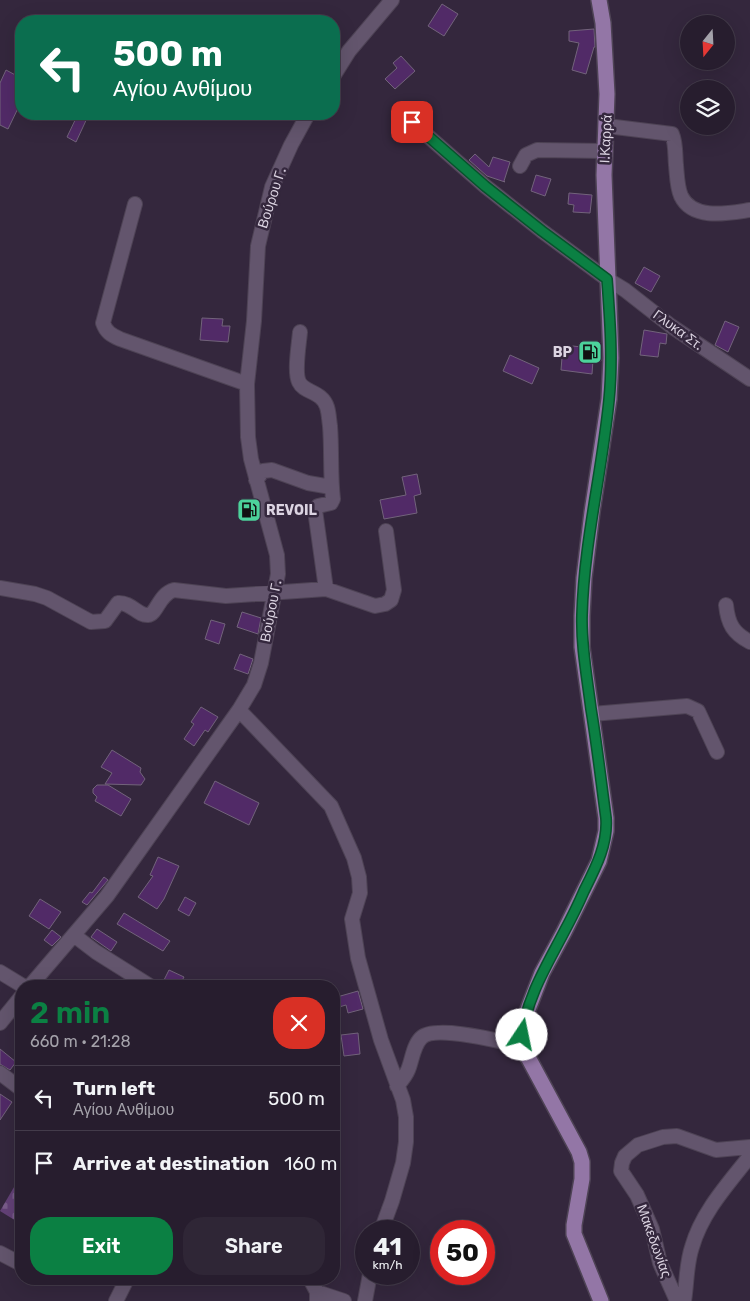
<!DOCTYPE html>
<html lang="en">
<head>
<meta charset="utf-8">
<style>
	body { margin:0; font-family:Rubik,sans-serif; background:#2f2636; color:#f1f3f6; height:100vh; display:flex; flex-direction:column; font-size:19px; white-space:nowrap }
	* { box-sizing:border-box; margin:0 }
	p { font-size:16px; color:#a4a2aa }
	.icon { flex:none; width:28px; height:28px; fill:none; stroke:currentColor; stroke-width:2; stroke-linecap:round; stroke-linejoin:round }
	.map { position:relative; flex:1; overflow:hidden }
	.details { position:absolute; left:15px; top:980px; width:325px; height:305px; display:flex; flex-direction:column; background:#271d2e; border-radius:20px; box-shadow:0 5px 20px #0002,0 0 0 1px #433b4a }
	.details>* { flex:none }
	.top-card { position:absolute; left:15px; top:15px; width:325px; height:105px; border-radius:20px; box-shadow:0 5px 20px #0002,0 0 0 1px #433b4a; background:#0b6e4f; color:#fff; overflow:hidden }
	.needle { width:32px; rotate:198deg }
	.tools { position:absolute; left:680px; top:15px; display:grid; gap:10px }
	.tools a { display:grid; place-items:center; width:55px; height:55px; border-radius:50%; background:#271d2e; box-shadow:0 5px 20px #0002,0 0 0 1px #433b4a; font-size:25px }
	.speed { position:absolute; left:355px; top:1220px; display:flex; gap:10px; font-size:25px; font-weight:700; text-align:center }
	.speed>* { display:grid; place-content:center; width:65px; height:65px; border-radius:50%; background:#271d2e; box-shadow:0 5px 20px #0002,0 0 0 1px #433b4a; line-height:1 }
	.speed small { font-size:12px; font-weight:400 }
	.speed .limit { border:8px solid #d22; background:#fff; color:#111 }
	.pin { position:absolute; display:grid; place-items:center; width:42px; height:42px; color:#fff; margin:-21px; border-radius:10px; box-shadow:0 2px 8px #0006 }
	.me { position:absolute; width:55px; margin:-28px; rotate:11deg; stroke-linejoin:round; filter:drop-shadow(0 0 4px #0008) }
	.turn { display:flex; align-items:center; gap:18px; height:105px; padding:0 15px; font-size:22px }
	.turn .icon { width:65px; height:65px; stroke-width:2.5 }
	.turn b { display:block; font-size:35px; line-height:42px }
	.round { display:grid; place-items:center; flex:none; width:52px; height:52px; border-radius:20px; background:#2f2636 }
	.overview { display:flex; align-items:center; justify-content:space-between; height:85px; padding:0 15px }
	h1 { font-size:30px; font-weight:600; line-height:38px; color:#0b8043 }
	.primary-button { display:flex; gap:10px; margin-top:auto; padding:10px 15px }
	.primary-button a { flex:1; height:58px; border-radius:20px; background:#0b8043; color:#fff; font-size:20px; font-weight:600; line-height:58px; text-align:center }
	.primary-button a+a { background:#2f2636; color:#f1f3f6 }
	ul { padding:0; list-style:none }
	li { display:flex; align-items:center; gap:15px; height:65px; padding:0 15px; border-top:1px solid #433b4a }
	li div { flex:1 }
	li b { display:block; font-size:19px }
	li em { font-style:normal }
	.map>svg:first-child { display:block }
	.cemetery { fill:url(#cemetery-stones) }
	.building { fill:#512a67; stroke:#72637b }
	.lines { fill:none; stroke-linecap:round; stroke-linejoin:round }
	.minor-casing { stroke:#4e4355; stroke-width:16 }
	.major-casing { stroke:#4e4355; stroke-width:18 }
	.minor { stroke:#63556d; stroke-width:14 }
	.major { stroke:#9376a6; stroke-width:15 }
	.route-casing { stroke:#07532c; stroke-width:12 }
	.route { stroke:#0b8043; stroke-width:9 }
	.labels { text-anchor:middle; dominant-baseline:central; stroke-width:5; stroke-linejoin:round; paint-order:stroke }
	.street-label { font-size:14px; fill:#dcd4e2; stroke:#34273d }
	.poi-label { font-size:14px; font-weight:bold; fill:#dcd4e2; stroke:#34273d; text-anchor:end }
</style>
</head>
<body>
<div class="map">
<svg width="750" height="1301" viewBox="0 0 750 1301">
	<defs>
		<pattern id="cemetery-stones" width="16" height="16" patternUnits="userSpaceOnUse" patternTransform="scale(1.25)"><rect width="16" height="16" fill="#634177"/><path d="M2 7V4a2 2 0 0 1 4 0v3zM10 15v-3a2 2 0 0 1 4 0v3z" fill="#795c8a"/></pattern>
	</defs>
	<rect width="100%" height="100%" fill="#34273d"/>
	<path class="cemetery" d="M17,1182l4,3v39l-21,-13z"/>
	<path class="building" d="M442,4l16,10 -14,22 -16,-10z
		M594,29l1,18h-1l-8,27 -14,-4 7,-27 -10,-2v-10z
		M401,56l14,15 -20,18 -10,-10 12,-11 -4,-5z
		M6,70l15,8v24l-13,27 -8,-4v-42z
		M78,114h11l-13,28 -9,-5z
		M475,154l14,13 4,-10 17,5 -6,19 1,1 -18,-6 -18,-16z
		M536,175l15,4 -6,17 -14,-5z
		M569,193l23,2 -2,18 -17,-1 1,-7 -6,-1z
		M644,267l16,9 -9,16 -16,-9z
		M202,318l21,1 -1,7h8l-2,16 -28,-2z
		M725,321l14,6 -11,25 -13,-7z
		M644,330l23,4 -1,10 -6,-1 -2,14 -18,-2z
		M563,345l38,4v12l-8,-1 -1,14 -31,-4z
		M510,355l29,13 -7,16 -29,-13z
		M417,474l4,20 -7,2 3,17 -33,6 -4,-19 26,-5 -4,-18z
		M242,612l19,6 -3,16 -21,-7z
		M211,620l14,4 -6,20 -14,-5z
		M240,654l13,5 -5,15 -14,-5z
		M201,707l17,10 -10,15 -3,-2 -11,16 -10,-7 10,-15 -3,-2z
		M112,750l29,18 -1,4 5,7 -4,6 -36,-1 7,-11 -11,-6z
		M215,781l44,22 -10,22 -45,-22z
		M97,785h11l23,14 -10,17 -26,-15 2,-4 -4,-4v-4z
		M158,857l21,9 -15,33 -7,10 -19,-12 15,-21 -3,-1z
		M104,877l4,3 -21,25 -5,-3 8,-10 2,1z
		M185,897l11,6 -7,13 -11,-6z
		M40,899l21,13 -12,17 -20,-13z
		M124,913l46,28 -7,10 -46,-27z
		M97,929l20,13 -6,9 -20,-14z
		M52,930l9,7 -9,9 -8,-6z
		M169,970l15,7 -5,9h-18z
		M358,991l5,18 -15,4 -2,-8 -7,2 -2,-10z
		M358,1033l2,21 -16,2 -3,-21z
		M0,1049l16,13 -6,8 -10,-6z
		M0,1094l12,8 -12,18z"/>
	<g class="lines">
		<g class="minor-casing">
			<path id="minor" d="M334,75l15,-24 43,-51
				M413,123l72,63 57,45 65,48 18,11 46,36 79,53
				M607,126l65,8c4,9 3,21 4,31 1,10 1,22 5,31 12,25 48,17 69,14
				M520,166l6,-11 11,-5 68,1
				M135,204l-32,119c3,9 8,12 17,16l127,45
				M300,332c-1,12 -6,40 -1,50 5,11 23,9 28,25 2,6 2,13 3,19 2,24 0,49 3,73l-2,4 -13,3 -3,4 11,79
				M256,480l7,-9 9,-1 36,13 23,4
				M0,588l35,6 12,4 44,24 14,-1 13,-18c13,-1 20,13 30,12 9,-1 11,-21 26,-25l52,6 100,-7 49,17 10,-2 6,-4 3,-10 -8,-59
				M726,605c2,19 7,28 24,37
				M239,710l92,96 23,52 5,19 1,16 -8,26 6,39 23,82 22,60 3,17v25l-3,21 -11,38 -11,30
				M592,714l95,-8 11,5 19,41
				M75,936l21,16 54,34
				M0,972l23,14
				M30,986l77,-90 132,-186 15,-25 7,-22 17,-89 -1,-19 -26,-96 -3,-22 -1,-53 7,-63 4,-75 14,-59 19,-42 17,-31
				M0,1023l21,-26
				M0,1073l21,16
				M397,1086c4,-5 8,-9 11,-16 4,-9 5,-24 13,-32 13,-14 82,4 101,8
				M0,1253l21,11
				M310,1279l7,13v9
				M317,1292l27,9
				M116,1301l11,-22
				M365,1301l5,-27
				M677,1301l-17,-38 -8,-34 -15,-34 -16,-24 1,-8 3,-7 13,-11 25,-8 14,-1 39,14 34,-3
				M684,1301c3,-18 2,-36 8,-54 10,-35 36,-63 58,-91"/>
		</g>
		<g class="major-casing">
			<path id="major" d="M599,0l4,23 4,71 -3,81 7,183 -2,41 -17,113 -8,66 -2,38v31l24,171v13l-7,30 -35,71 -22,41 -17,44 -3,18v11l57,106 3,10v17l-8,46v9l27,67"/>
		</g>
		<use href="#minor" class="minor"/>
		<use href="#major" class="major"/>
	</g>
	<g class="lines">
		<g class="route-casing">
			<path id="route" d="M412,122l73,64 57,45 65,48c3,40 6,81 2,121 -7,72 -25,142 -27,215 -1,31 5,62 9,94 6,36 10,72 15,109 2,26 -10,49 -22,73 -6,14 -13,28 -20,41 -17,33 -37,65 -42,103"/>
		</g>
		<use href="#route" class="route"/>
	</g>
	<defs>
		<g id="fuel-square" transform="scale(1.25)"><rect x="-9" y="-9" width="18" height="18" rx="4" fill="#4cd39b" stroke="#34273d"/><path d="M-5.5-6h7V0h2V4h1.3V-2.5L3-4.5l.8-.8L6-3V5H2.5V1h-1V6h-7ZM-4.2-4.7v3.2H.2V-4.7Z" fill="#111"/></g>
	</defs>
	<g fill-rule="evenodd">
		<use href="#fuel-square" x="590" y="352"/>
		<use href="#fuel-square" x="249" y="510"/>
	</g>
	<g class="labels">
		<g class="street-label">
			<text transform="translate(606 139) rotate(-87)">Ι.Καρρά</text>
			<text transform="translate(272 198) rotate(-72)">Βούρου Γ.</text>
			<text transform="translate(678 330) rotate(36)">Γλυκα Στ.</text>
			<text transform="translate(271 611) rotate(-79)">Βούρου Γ.</text>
			<text transform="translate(654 1241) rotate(70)">Μακεδωνίας</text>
		</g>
		<g class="poi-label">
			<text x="572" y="352">BP</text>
			<text x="266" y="510" text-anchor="start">REVOIL</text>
		</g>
	</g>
</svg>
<div class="tools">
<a><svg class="needle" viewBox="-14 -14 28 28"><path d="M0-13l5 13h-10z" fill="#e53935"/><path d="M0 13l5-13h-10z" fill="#a4a2aa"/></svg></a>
<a><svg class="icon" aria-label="layers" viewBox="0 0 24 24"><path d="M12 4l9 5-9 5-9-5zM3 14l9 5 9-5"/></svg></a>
</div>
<div class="speed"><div>41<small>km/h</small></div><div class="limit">50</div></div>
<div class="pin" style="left:412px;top:122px;background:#d93025"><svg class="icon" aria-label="arrive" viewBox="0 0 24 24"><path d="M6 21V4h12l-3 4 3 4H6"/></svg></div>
<svg class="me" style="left:522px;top:1035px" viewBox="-20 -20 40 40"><circle r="19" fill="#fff"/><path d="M0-13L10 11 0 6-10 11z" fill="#0b8043"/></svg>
<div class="top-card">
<div class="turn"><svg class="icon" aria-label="left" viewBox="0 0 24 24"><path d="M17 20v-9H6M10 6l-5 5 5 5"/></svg><div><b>500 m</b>Αγίου Ανθίμου</div></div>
</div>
<section class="details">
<div class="overview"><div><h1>2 min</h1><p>660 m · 21:28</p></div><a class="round" style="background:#d93025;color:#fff"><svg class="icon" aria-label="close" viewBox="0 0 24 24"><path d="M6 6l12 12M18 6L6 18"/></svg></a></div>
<ul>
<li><svg class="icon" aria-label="left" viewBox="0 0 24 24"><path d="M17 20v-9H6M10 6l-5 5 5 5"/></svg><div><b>Turn left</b><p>Αγίου Ανθίμου</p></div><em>500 m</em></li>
<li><svg class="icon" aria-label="arrive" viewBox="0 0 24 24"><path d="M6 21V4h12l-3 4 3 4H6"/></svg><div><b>Arrive at destination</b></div><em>160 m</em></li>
</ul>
<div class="primary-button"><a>Exit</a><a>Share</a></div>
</section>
</div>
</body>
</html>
